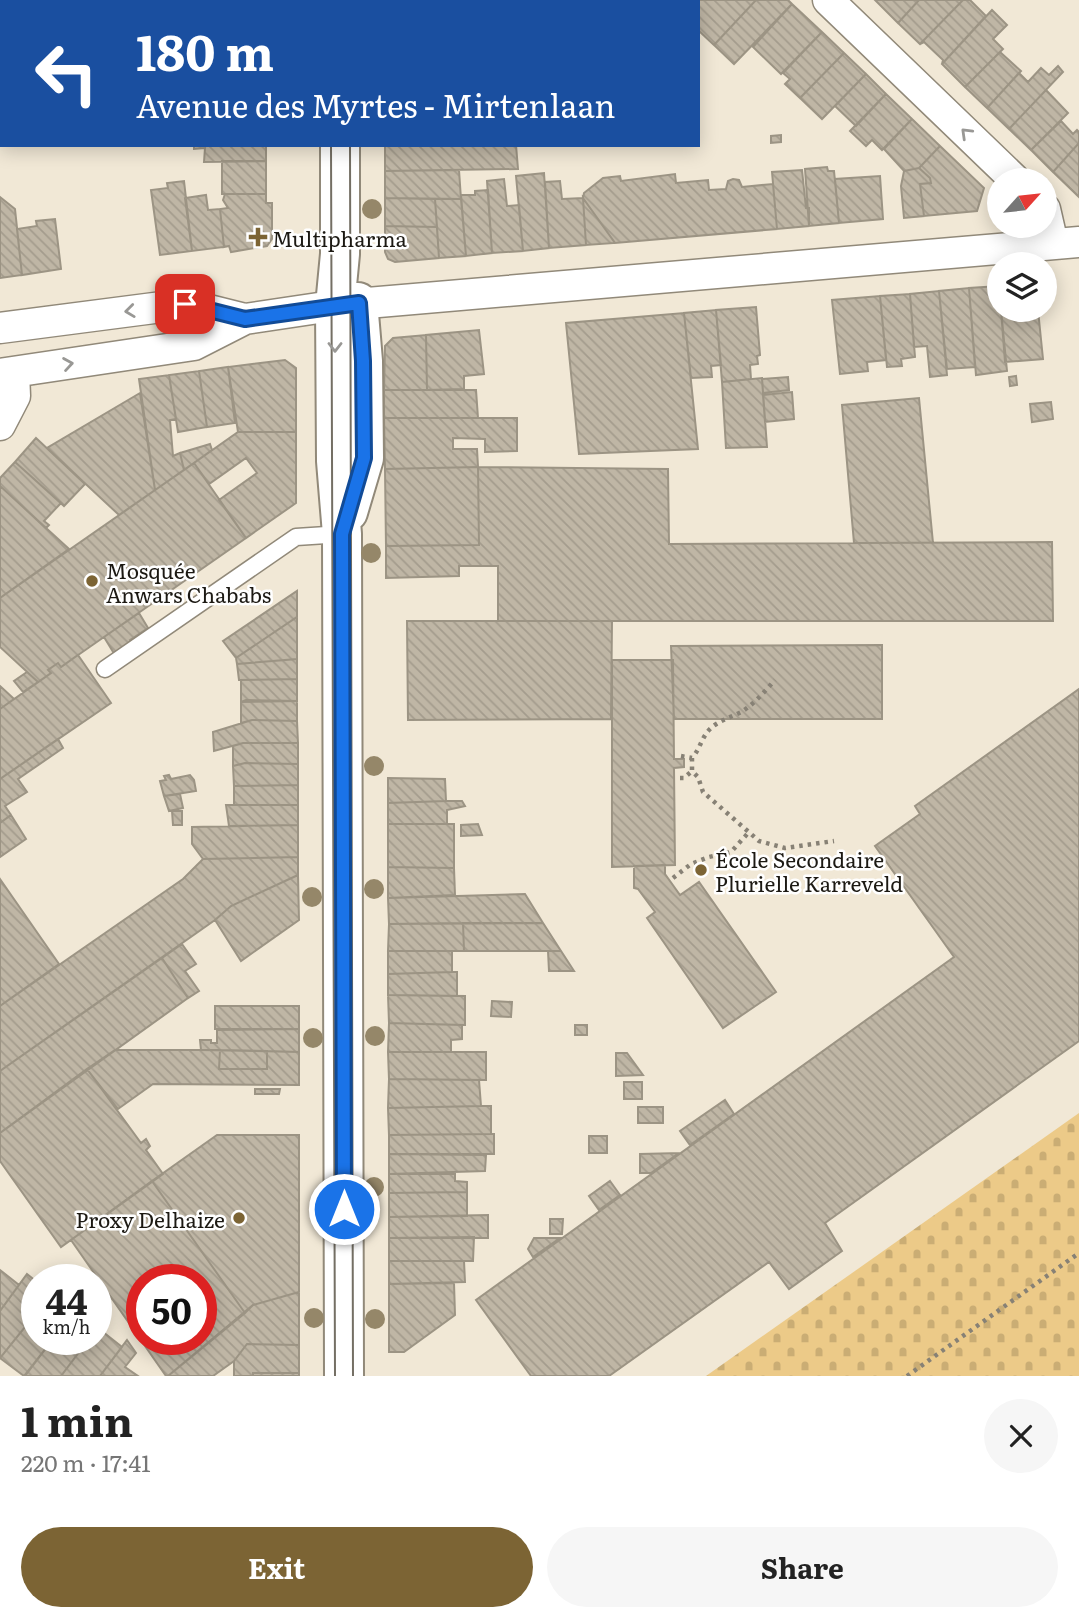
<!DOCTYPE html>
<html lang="en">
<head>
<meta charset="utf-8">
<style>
	body { margin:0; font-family:Literata,serif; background:#f6f6f6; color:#222; height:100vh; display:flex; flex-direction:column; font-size:26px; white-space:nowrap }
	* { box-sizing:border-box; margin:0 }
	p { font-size:23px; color:#767676 }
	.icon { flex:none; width:38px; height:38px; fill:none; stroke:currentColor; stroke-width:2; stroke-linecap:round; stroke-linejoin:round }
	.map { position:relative; height:1376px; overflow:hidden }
	.sheet { display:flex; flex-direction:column; background:#fff; flex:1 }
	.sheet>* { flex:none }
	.banner { position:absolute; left:0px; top:0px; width:700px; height:147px; box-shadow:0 4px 18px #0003; background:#1a4fa0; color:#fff; overflow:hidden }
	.needle { width:46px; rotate:63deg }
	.controls { position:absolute; left:987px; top:168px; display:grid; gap:14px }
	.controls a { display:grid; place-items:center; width:70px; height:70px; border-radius:50%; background:#fff; box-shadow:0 4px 18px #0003; font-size:35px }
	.speed { position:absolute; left:21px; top:1264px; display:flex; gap:14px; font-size:35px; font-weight:700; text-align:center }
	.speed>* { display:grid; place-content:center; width:91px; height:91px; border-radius:50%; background:#fff; box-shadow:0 4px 18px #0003; line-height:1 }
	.speed small { font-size:18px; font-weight:400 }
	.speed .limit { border:10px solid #d22; background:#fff; color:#111 }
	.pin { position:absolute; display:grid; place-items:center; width:60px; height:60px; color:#fff; margin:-30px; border-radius:14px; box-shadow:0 4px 10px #0006 }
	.me { position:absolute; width:77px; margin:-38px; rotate:0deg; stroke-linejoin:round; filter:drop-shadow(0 0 5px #0008) }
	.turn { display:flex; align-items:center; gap:24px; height:147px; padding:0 21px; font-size:32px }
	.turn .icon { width:91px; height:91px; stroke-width:2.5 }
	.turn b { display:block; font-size:49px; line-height:60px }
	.round { display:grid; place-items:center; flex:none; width:74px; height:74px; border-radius:37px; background:#f6f6f6 }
	.overview { display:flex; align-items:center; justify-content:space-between; height:119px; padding:0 21px }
	h1 { font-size:42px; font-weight:700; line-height:52px }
	.primary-button { display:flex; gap:14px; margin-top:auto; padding:14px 21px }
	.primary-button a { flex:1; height:80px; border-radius:42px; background:#7c6434; color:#fff; font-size:28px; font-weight:700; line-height:80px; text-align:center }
	.primary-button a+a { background:#f6f6f6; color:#222 }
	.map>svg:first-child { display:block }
	.cemetery { fill:url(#cemetery-stones) }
	.building { fill:url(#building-back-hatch); stroke:#9c9484; stroke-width:2; fill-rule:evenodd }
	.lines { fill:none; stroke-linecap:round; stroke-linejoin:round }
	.lane-casing { stroke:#918979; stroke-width:19 }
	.street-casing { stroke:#918979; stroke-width:33 }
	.secondary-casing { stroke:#918979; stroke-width:42 }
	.path { stroke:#878175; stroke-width:4.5; stroke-dasharray:3.5 5; stroke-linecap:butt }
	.lane { stroke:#fff; stroke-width:16 }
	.street { stroke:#fff; stroke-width:30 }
	.secondary { stroke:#fff; stroke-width:38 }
	.tram { stroke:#746f64; stroke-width:2 }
	.tree { fill:#958769 }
	.oneway { stroke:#999895 }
	.route-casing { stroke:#114b97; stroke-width:18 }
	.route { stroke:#1a73e8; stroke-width:12 }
	.poi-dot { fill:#7c6434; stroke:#fff; stroke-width:2.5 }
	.labels { text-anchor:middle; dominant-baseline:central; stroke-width:5; stroke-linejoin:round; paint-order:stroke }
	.poi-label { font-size:21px; fill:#1c1913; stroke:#fff; text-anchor:start }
</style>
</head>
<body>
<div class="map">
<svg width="1079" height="1376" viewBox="0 0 1079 1376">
	<defs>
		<pattern id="cemetery-stones" width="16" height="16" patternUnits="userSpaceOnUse" patternTransform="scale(1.75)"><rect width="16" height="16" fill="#ecca88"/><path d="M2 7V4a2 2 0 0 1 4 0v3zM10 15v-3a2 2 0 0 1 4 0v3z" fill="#caad74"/></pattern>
		<pattern id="building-back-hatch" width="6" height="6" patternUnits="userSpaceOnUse" patternTransform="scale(1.75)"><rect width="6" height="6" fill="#bfb6a5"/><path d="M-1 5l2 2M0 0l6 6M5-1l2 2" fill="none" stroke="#a49c8d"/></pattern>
	</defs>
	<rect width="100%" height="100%" fill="#f1e8d6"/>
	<path class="cemetery" d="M1079,1113v263h-373z"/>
	<path class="building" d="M198,0h67v2h-68z
		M384,0h81v2z
		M688,0h68l-42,45 -16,-15v-28h-12z
		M756,0h32l4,4 -58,60 -20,-19z
		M875,0h44l-21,23z
		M919,0h44l-43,44 -22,-21z
		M963,0h7l16,16 -44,48 1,-4 -19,-18 -4,2z
		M792,4l30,28 -41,42 -28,-27z
		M992,10l15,15 -14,14 10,10 -38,38 -23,-23z
		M822,32l22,21 -44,45 -15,-14 5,-5 -7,-6z
		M1000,52l21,19 -34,37 -22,-21z
		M844,53l22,21 -44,45 -22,-21z
		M1058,66l5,6 -54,57 -22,-21 32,-35 9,9 13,-14 8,7z
		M866,74l20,20 -30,32 -21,-20z
		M1046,90l22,23 -37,37 -22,-21z
		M886,94l26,25 -30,31 -10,-10 -6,6 -16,-15z
		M912,119l28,27 -21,22 -15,3 -20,-22z
		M1061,121l12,13 4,-4 2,2v11l-26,29 -22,-22z
		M781,135v7l-10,1v-7z
		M1079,143v54l-26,-25z
		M194,145h72v16l-62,1 1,-14 -11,1z
		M385,145h131l2,24 -133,2z
		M940,146l44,42 -7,23 -53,5 -4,-32 11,-1 -1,-5 -11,-10z
		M222,161h44v33h-44z
		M827,167l1,4h6l5,52 -30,3 -4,-57z
		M919,168l11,10 1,5 -11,1 4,32 -20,2 -3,-32 3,-15z
		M459,170l2,29 -76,-1v-27z
		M802,170l4,38h3v18l-32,3 -5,-57z
		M544,173l5,75 -26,3 -7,-75z
		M675,174l1,9 32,-3 1,10 17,-1 2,-8 5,-2 6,1 3,7 31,-3 4,45 -162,14 -32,-45 1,-5 19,-15 17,-2 1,5z
		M880,176l3,43 -44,4 -4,-44z
		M504,179l3,27 12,-1 4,46 -31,2 -5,-72z
		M184,181l8,70 -32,4 -9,-65 17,-2 -1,-5z
		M560,181l2,18 21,-1 3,47 -37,3 -4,-66z
		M488,190l4,63 -26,3 -5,-61h14v-4z
		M225,194h41v9h6v36l-5,7 -36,6 -2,-6 -5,1 -4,-38 8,-1 -5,-8z
		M206,195l2,15 12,-1 4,38 -32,4 -7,-53z
		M0,197l15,12 7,66 -22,3z
		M385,198l50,1 2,28 -52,-1z
		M583,198l32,45 -29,2z
		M435,199h26l5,57 -27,2z
		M55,219l6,50 -39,6 -5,-46 20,-3 -1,-5z
		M385,226l52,1 2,31 -44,4 -7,-3 -3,-7z
		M999,286v24h2l6,61 -31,4 -7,-87z
		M969,288l6,79 -28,2 -8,-78z
		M939,291l8,84 -17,2 -3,-31 -13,1 -4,-53z
		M910,294l5,63 -14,2 1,7 -15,1 -7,-71z
		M880,296l6,64 -19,2 1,9 -28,3 -8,-74z
		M756,307l4,48 -3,1 1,8 -8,1 1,14 -29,3 -6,-72z
		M716,310l5,55 -10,1 1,11 -21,1 -7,-65z
		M1001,310h37l5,49 -38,3z
		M684,313l14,136 -119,5 -13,-131z
		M479,330l5,44 -20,2v13l-37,1 -1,-55z
		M426,335l1,55h-43l1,-44 8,-8z
		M285,360l11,8v64h-58l-10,-65z
		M228,367l7,56 -28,4 -8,-56z
		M199,371l8,56 -29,5 -9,-57z
		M169,375l7,44 -6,1 3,36 7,-3 4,17 -29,20 -16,-111z
		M1016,376l1,9 -7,1 -1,-9z
		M788,377l1,13 -26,3 -1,-14z
		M762,378l5,69 -41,1 -4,-66z
		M384,390h92l2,28h-94z
		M792,392l2,27 -29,3 -2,-27z
		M140,393l15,97 -36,25 -72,-67z
		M919,398l14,145h-79l-12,-138z
		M1051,402l2,17 -21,3 -2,-18z
		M384,418h133v33l-32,1v-13l-32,-1v11h24l1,18 -93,2z
		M238,432h58v71l-50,35 -27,-38 38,-27 -11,-15 -37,26 -15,-21z
		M36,438l49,46 -21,22 -49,-44z
		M210,444l2,6 -28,20 -4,-17z
		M15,462l46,41 -17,18 5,4 -3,3 -46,-42v-8z
		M194,463l52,75 -185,129 -3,-4 -10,7 3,3 -13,9 -38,-35v-49z
		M478,467l190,2 1,75 383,-2 1,79h-555v-55h-39v10l-73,2v-32l93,-1z
		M478,467l1,78 -93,1 -1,-77z
		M0,486l69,63 -69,49z
		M297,591v26l-61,41 -13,-17z
		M139,613l9,15 -18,12 2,4 -17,11 -11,-18z
		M297,617v42l-60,5 -1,-6z
		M407,621h205l-1,98 -203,1z
		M882,645v74h-208l-3,-73z
		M78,655l33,48 -111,76v-70l51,-36 -3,-3 10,-7 3,4z
		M297,659v20l-58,1 -2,-16z
		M612,660h61l1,99h10v8l-10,1 1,97 -63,2z
		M27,672l11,10 -15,10 -9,-11z
		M297,679v22l-56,1v-22z
		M0,686l14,13 -14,10z
		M1079,689v352l-254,182 17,28 -53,38 -20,-27 -160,114h-78l-55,-76 478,-343 -79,-111 45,-32 -5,-8z
		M246,700l51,1v20l-45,-1 -11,3v-21z
		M252,720l45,1 1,22h-55l-29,8 -1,-19z
		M58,739l5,9 -45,31 9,13 -22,14 6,9 -11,8v-44z
		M243,743h55v21l-53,-1 -12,3v-20z
		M245,763l53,1v21l-64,1 -1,-20z
		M169,775l2,4 19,-4 4,5 2,11 -32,5 -4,-15 6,-1 -2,-4z
		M388,778l57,1 1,22 -58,2z
		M298,785v20h-64v-19z
		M180,794l3,14 -14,3 -5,-15z
		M446,801h16l3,5 -18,4v14h-59v-21z
		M226,805h72v20l-69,1z
		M172,811h10v14h-9z
		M11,815l15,24 -26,18v-34z
		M388,824h66v44l-66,-1z
		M478,824l4,11 -21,1v-11z
		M298,825v32l-95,2 -11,-15v-17z
		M298,857v18l-67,31 -16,14 -215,151v-65l183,-127 20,-20z
		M665,865v9l15,21 19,-13 77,110 -53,36 -76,-110 8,-6 -17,-23 -4,-1v-22z
		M388,867l66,1 1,27 -67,3z
		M298,875l1,45 -58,41 -26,-41 16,-14z
		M0,879l59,85 -59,42z
		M525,894l18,29 -154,1 -1,-26z
		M463,923l1,28h-76l1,-27z
		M463,923h80l18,28h-97z
		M182,944l14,20 -11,7 14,20 -11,7 -26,-40z
		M388,951h64v21l-64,2z
		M548,951h13l13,20h-25z
		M162,958l26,40 -188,135v-62z
		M452,972h5v24l-69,-1v-21z
		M388,995l77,1v29l-76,-2z
		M492,1001l20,1 -1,15 -20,-1z
		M215,1006h84v23h-84z
		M389,1023l73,2v14l-11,1v12h-63z
		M575,1025h12v10h-12z
		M299,1029v23l-98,-2 -1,-10h11v3h6v-13z
		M115,1050h105l-1,19h48v-18l32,1v33l-146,-1 -35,25 -31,-40z
		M220,1050l47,1v18h-48z
		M388,1052h98v28l-97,-1z
		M616,1053h11l16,22 -27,1z
		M87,1069l54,74 5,-4 4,7 -4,4 17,24 -102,73 -61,-86v-28z
		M389,1079l90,1 2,26 -93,2z
		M624,1082h18v17h-18z
		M255,1089h25l-1,5h-24z
		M725,1100l9,14 -44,31 -10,-14z
		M481,1106h10v28l-102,1 -1,-27z
		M638,1107h25v16h-25z
		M491,1134h3v20h-105v-19z
		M217,1135h82v157l-46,13 -8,8 -93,-132z
		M589,1136h18v17h-18z
		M679,1153l-28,20h-11v-19z
		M389,1154l97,1 -1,16 -96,3z
		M389,1174h66v7l12,1v10l-78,1z
		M152,1181l93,132 -77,63h-2l-95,-136zM142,1279h59v60h-59z
		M610,1181l10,14 -21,15 -10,-14z
		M467,1192v24l-78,1v-24z
		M488,1215v23h-99v-21z
		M550,1219h13l-1,15h-12z
		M474,1237l-1,24h-84v-23z
		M534,1238h26l-27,19 -5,-8z
		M389,1261h75l1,21 -76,2z
		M0,1270l19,15 -19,26z
		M27,1274l10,8v30l-37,46v-47z
		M454,1283l1,32 -51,37h-15v-68z
		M299,1292v53l-52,-1 -13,17 -21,15h-45l85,-71z
		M37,1312v27h16l-29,37 -24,-18z
		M98,1328l24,19 -22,29h-39l28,-37h7z
		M53,1339h36l-28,37h-36z
		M127,1340l9,13 -11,14 13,9h-38z
		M247,1344l52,1v28h-46v3h-19v-15z
		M253,1373h46v3h-46z"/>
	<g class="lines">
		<g class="lane-casing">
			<path id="lane" d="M105,669l191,-132 46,-3"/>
		</g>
		<g class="street-casing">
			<path id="street" d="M828,0l187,180
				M1045,209l8,35
				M0,328l185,-24 60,15
				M0,374l194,-29 51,-26 87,-13 747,-64
				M0,425l15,-29 -1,-24"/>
		</g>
		<g class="secondary-casing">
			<path id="secondary" d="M339,0v2
				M340,145v109l-5,52 1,155 6,73 2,842
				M348,512l16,-54 -1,-97 -5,-59"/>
		</g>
		<path class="path" d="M681,756l11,2c8,-9 9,-19 17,-28 8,-9 23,-13 34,-19 13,-9 22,-20 32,-31
			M692,758v13l6,6 5,15 56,49 26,7 49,-7
			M680,778h4l8,-7
			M673,878l18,-14 18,-7 22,-5 18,-20
			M907,1376l172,-123"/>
		<use href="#lane" class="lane"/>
		<use href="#street" class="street"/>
		<use href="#secondary" class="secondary"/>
		<path class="tram" d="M330,0v2
			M349,0v2
			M331,145l4,1231
			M350,145l3,1231"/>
	</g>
	<g class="tree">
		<circle cx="372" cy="209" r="10"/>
		<circle cx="371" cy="553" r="10"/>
		<circle cx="374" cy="766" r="10"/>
		<circle cx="374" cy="889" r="10"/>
		<circle cx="312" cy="897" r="10"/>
		<circle cx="375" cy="1036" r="10"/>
		<circle cx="313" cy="1038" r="10"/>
		<circle cx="374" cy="1187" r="10"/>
		<circle cx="314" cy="1318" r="10"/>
		<circle cx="375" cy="1319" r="10"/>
	</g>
	<defs><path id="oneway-chevron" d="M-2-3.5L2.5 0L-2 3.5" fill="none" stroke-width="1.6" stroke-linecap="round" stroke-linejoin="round" transform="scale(1.75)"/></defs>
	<g class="oneway">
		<use href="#oneway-chevron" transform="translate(966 133) rotate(-136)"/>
		<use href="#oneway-chevron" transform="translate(130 311) rotate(173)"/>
		<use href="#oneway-chevron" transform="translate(335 347) rotate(90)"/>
		<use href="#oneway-chevron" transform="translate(68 364) rotate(-9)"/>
	</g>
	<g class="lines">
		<g class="route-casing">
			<path id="route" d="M185,304l60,15 114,-16 4,58 1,97 -22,76 2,675"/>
		</g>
		<use href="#route" class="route"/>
	</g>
	<g class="poi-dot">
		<path d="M254.5 226.5h7v7h7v7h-7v7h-7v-7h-7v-7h7z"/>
		<circle cx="92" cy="581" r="7"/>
		<circle cx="701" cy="870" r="7"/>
		<circle cx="239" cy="1218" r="7"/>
	</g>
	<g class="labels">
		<g class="poi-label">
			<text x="272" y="237">Multipharma</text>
			<text x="106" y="569">Mosquée<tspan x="106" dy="24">Anwars Chababs</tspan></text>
			<text x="715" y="858">École Secondaire<tspan x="715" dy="24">Plurielle Karreveld</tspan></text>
			<text x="225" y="1218" text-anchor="end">Proxy Delhaize</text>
		</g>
	</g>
</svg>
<div class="controls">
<a><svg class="needle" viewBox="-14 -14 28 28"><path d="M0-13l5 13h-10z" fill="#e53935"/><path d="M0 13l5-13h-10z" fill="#767676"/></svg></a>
<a><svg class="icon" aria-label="layers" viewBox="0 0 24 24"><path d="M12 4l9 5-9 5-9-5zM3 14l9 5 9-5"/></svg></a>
</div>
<div class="speed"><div>44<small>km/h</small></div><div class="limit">50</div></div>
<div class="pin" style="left:185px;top:304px;background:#d93025"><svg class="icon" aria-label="arrive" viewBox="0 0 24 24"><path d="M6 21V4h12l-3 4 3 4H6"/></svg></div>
<svg class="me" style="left:344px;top:1209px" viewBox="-20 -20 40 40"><circle r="17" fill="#1a73e8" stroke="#fff" stroke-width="3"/><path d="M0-11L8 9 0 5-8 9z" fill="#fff"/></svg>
<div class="banner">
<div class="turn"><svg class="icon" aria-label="left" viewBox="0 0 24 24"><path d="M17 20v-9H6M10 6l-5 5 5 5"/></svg><div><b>180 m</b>Avenue des Myrtes - Mirtenlaan</div></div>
</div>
</div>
<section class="sheet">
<div class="overview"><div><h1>1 min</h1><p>220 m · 17:41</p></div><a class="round"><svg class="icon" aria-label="close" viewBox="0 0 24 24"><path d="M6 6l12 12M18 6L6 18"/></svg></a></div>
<div class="primary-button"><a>Exit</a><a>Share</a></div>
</section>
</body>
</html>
